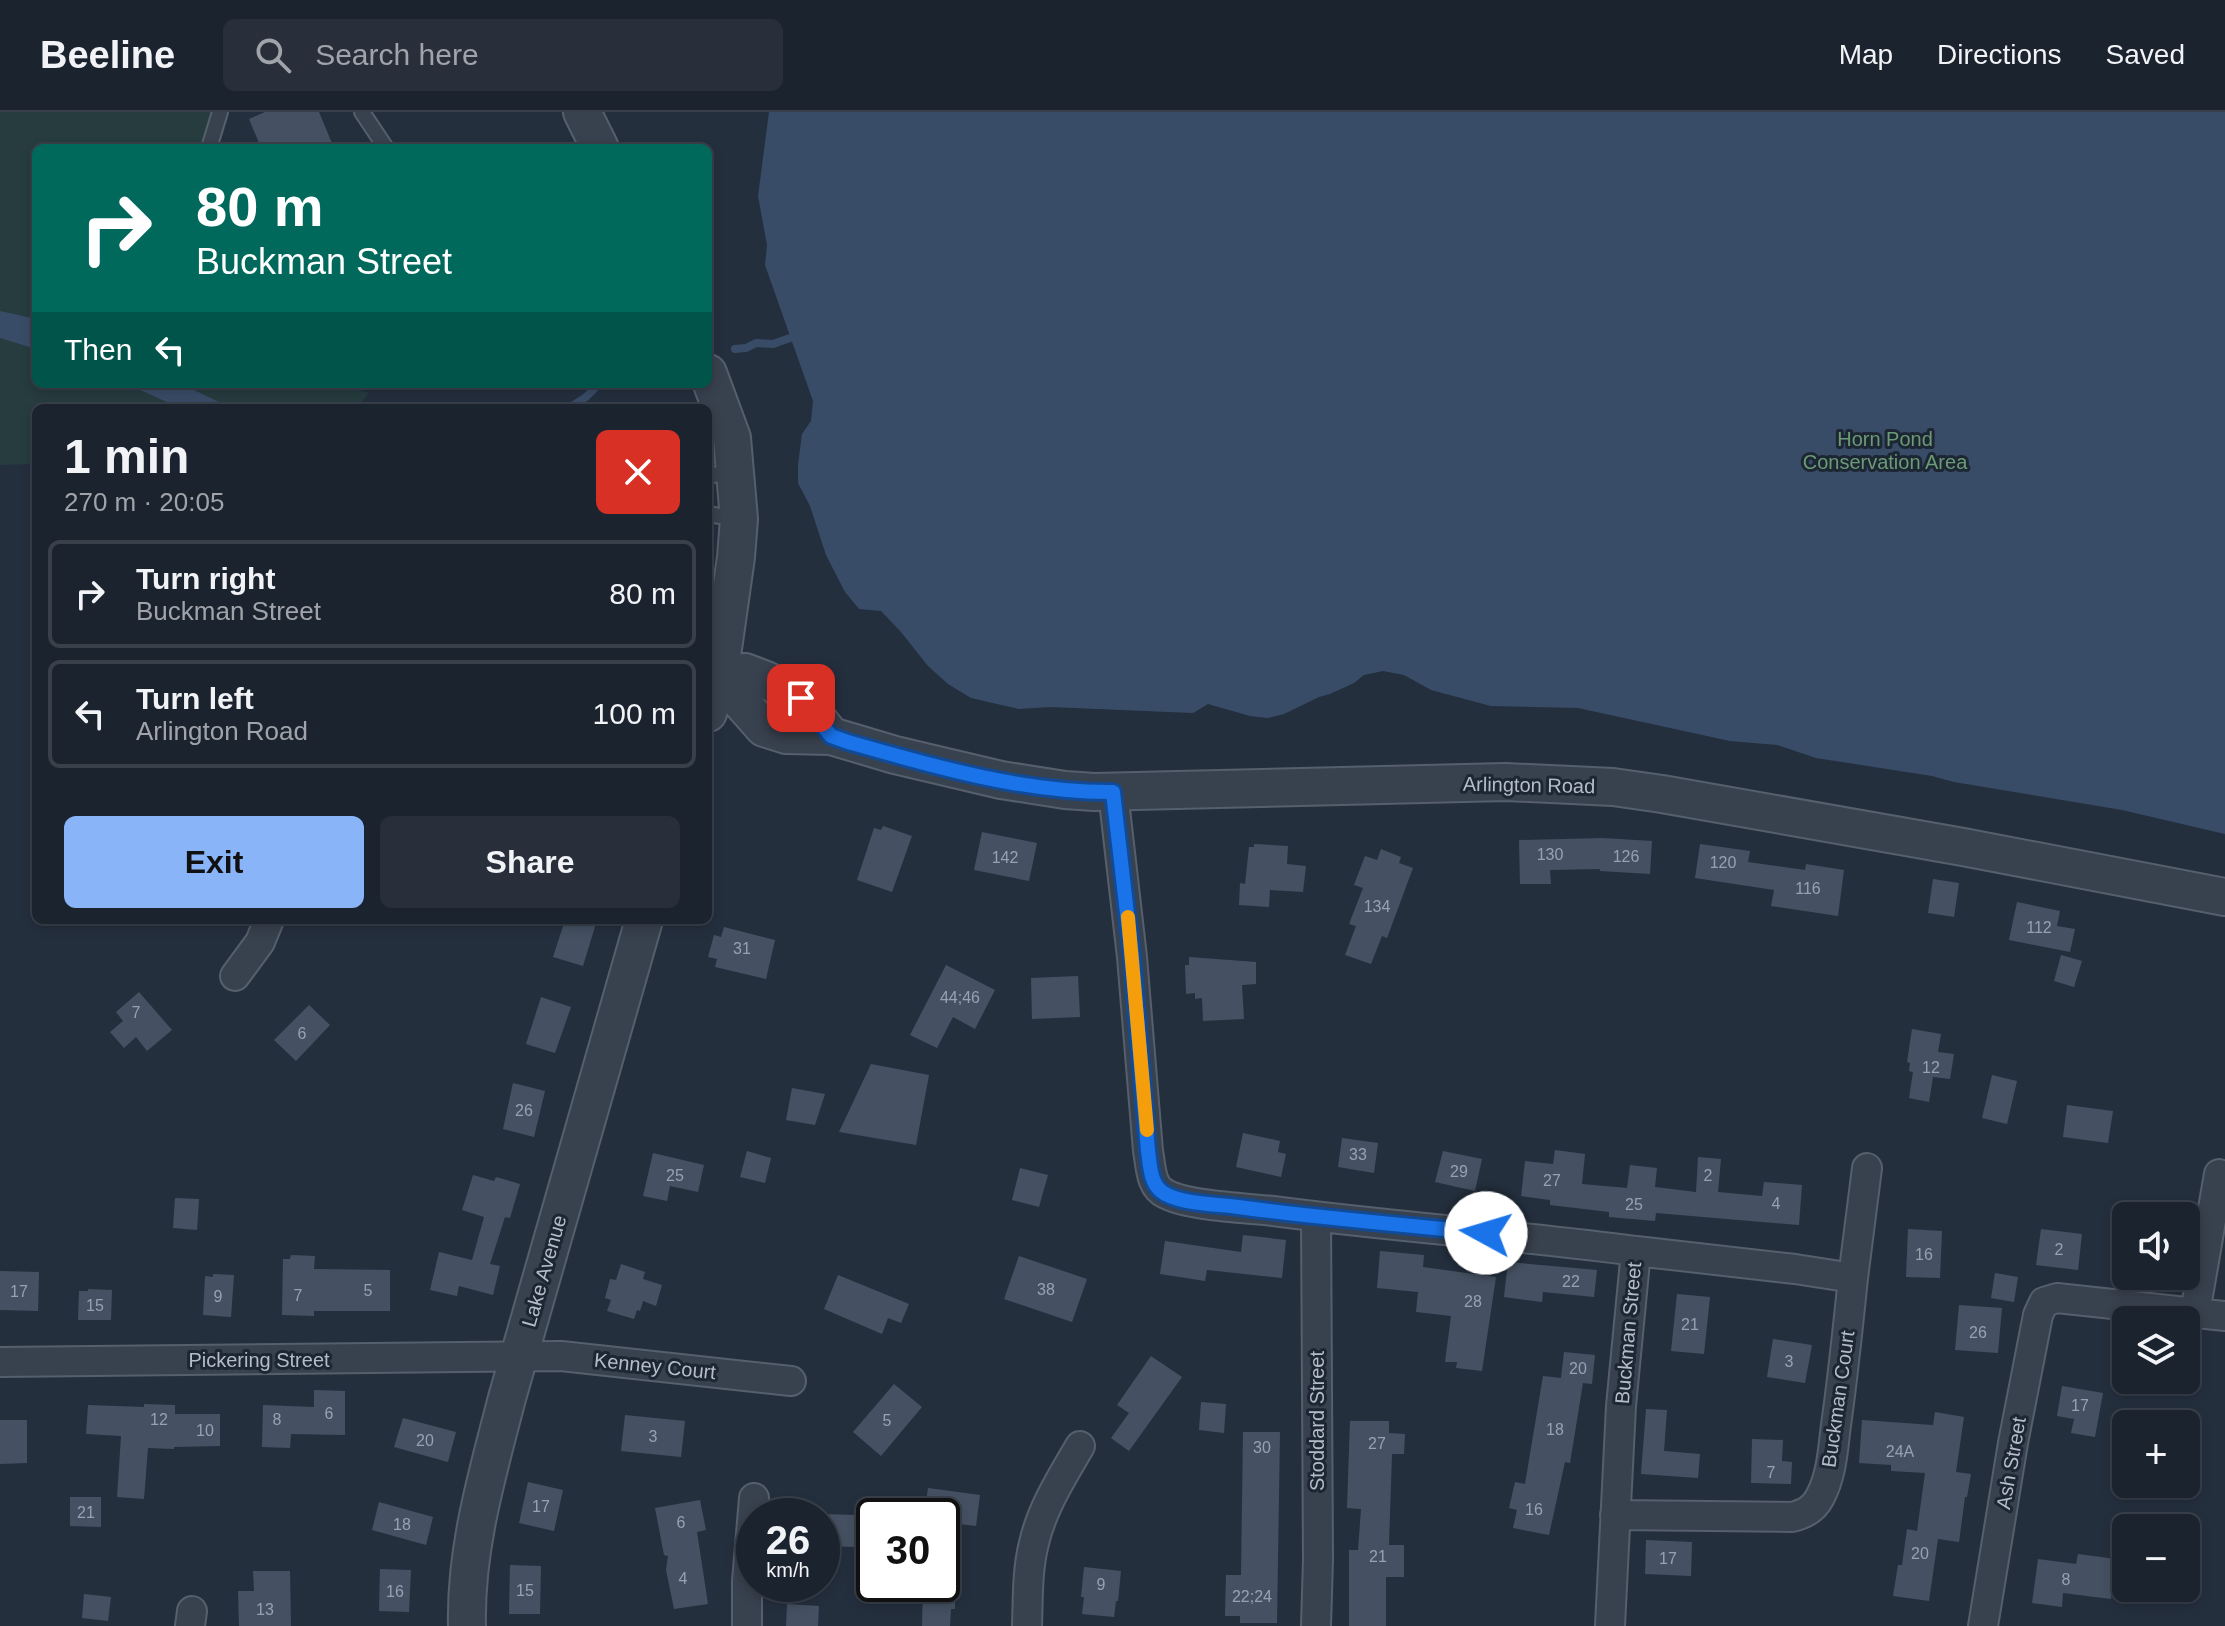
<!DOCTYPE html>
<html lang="en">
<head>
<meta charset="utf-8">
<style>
	body { margin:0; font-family:Helvetica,sans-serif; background:#282f3a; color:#f1f3f6; height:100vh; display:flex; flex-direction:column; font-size:30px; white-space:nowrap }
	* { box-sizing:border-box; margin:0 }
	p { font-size:26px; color:#a0a4aa }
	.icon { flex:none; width:44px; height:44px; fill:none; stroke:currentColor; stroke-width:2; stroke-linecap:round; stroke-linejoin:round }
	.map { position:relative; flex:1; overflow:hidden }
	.drawer { position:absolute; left:32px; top:292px; width:680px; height:520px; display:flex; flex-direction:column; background:#1b232e; border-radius:12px; box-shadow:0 4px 12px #0003,0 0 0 2px #39404a }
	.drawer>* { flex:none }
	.guide { position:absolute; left:32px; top:32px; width:680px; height:244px; border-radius:12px; box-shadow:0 4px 12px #0003,0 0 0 2px #39404a; background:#00695c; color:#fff; overflow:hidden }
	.controls { position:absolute; left:2112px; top:1090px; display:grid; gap:16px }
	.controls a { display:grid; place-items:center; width:88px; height:88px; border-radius:12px; background:#1b232e; box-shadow:0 4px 12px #0003,0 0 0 2px #39404a; font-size:40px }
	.speed { position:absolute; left:736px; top:1386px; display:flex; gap:16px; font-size:40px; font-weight:700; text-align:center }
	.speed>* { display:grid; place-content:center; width:104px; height:104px; border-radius:50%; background:#1b232e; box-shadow:0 4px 12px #0003,0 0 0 2px #39404a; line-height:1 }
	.speed small { font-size:20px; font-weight:400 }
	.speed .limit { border:4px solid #111; border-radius:12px; background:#fff; color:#111 }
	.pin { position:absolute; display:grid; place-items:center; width:68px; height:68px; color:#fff; margin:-34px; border-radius:16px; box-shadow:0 4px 12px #0006 }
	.me { position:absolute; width:88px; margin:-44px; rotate:276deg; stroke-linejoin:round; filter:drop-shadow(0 0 6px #0008) }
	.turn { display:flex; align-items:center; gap:28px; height:168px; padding:0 32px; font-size:36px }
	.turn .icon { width:104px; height:104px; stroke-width:2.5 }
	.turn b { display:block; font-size:56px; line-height:68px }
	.then { display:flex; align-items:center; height:76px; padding:0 32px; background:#0003; gap:16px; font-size:30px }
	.round { display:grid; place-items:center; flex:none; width:84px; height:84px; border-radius:12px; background:#282f3a }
	.overview { display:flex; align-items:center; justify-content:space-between; height:136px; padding:0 32px }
	h1 { font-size:48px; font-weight:600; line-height:60px }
	.action { display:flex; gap:16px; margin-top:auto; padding:16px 32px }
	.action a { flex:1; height:92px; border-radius:12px; background:#8ab4f8; color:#111; font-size:32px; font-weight:600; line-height:92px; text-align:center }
	.action a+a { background:#282f3a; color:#f1f3f6 }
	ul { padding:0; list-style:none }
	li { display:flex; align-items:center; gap:24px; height:108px; margin:0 16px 12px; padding:0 16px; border:4px solid #39404a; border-radius:12px }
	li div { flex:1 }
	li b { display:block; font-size:30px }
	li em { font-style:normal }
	header { display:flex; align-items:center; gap:48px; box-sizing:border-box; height:112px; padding:0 40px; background:#1b232e; border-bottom:2px solid #39404a }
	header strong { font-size:38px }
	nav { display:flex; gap:44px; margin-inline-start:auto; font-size:28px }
	.search { width:560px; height:72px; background:#282f3a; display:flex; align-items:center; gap:20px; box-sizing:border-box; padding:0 28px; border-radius:12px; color:#a0a4aa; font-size:30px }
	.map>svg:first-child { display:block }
	.green { fill:#263c3f }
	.water { fill:#394c67 }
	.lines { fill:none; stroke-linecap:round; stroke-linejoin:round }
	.stream { stroke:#394c67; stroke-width:8 }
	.building { fill:#455162 }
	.service-casing { stroke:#565f6c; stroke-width:18 }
	.minor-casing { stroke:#565f6c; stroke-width:32 }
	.tertiary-casing { stroke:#565f6c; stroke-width:40 }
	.service { stroke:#38414e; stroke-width:14 }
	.minor { stroke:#38414e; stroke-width:28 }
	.tertiary { stroke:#38414e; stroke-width:36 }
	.route-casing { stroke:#114b97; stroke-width:20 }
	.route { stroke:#1a73e8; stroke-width:14 }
	.slow { stroke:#f59e0b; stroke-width:14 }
	.labels { text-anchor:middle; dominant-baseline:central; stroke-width:6; stroke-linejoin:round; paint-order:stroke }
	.number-label { font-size:16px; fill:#98a1af }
	.park-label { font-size:20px; fill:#6b9a76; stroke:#1d2633 }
	.street-label { font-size:20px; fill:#b4bcc9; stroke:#1d2633 }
</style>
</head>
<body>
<header>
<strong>Beeline</strong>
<div class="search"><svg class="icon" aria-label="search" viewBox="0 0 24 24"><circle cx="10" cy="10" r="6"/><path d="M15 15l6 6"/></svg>Search here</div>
<nav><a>Map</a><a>Directions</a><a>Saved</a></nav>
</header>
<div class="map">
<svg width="2225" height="1514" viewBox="0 0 2225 1514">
	<rect width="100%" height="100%" fill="#242f3e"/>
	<path class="green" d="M0,0h216l-7,36h-173v236h301l32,9 -12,15h-321v56l-36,1z"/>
	<path class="water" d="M769,0h1456v722l-103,-24 -168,-28 -22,-6 -116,-18 -39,-13 -47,-4 -152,-33 -87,-2 -60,-16 -27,-15 -21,-4 -19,4 -10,8 -24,11 -11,3 -35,17 -16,4 -18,-2 -42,-12 -15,9 -143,-6 -31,2 -48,-11 -23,-14 -20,-18 -27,-34 -20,-21 -22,-2 -14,-17 -19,-37 -16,-49 -12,-23v-18l4,-31 9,-13 2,-20 -48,-136 2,-20 -9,-49z
		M0,199l36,8v30l-36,-11z
		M127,272h55l49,24h-51z"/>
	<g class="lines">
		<path class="stream" d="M735,237l11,-1 10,-5 17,1 17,-6
			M569,296l17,-11 13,-13"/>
	</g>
	<path class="building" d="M265,0h54l15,36h-73l-12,-29z
		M883,714l29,10 -20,56 -35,-12 17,-52 7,2z
		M982,720l55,11 -8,38 -55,-11z
		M1603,726l49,3 -2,33 -50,-3v-2l-50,1 1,14h-31l-1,-44z
		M1254,732l34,2 -1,18 19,2 -3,26 -33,-2 -1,17 -30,-2 1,-22 5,1 4,-37h5z
		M1700,732l50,7 -2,11 57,8 1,-6 38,6 -6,46 -67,-10 3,-16 -79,-12z
		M1381,737l20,8 -2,6 14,5 -26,70 -5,-2 -11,28 -26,-9 11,-29 -7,-2 14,-36 -9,-3 11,-29 12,4z
		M1933,767l26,4 -5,34 -26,-4z
		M2017,790l43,9 -3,15 18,3 -5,23 -61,-12z
		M565,808h32l-14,46 -30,-9z
		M724,815l51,13 -9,39 -51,-12 2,-8 -9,-2 6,-22 7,2z
		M2061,843l21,6 -8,26 -20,-6z
		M1189,845l67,5v22l-14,1 2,34 -41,2 -1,-23 -7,1v-6l-9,1 -1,-29h4z
		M946,853l49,25 -20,39 -22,-12 -16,31 -27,-13z
		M1078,864l2,41 -48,2 -1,-41z
		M139,880l33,38 -25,21 -11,-14 -12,11 -14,-16 13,-11 -7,-9z
		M541,885l30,10 -16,46 -29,-9z
		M309,893l21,20 -34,36 -22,-21z
		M1912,917l29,5 -3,18 16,2 -4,25 -17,-2 -4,25 -20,-4 4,-26 -4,-1 1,-8 -3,-1z
		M871,952l58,11 -13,70 -77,-13z
		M1992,963l25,6 -10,43 -25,-6z
		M513,971l32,8 -11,46 -31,-8z
		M792,976l33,6 -10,31 -29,-5z
		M2067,993l46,6 -5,32 -45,-6z
		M1243,1021l37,8 -2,11 8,2 -5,23 -45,-10z
		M1342,1026l36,5 -4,30 -36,-6z
		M1555,1038l30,4 -3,30 45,4 3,-23 27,3 -2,19 41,5 2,-35 23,2 -3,33 44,4 2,-14 38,3 -3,40 -143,-12 -1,8 -46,-4v-5l-59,-7v-5l-29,-4 4,-35 28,3z
		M747,1039l24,7 -6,25 -25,-6z
		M1443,1039l39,8 -7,32 -40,-9z
		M653,1041l51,12 -6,27 -28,-6 -3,15 -24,-5z
		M1020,1056l28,7 -9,32 -27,-7z
		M473,1063l21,6 2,-4 24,7 -10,34 -5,-1 -15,47 10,2 -7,29 -34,-9 -2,10 -27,-6 9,-38 33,8 12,-43 -22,-7z
		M175,1086l24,1 -2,31 -24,-2z
		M1908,1117l34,2 -2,47 -34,-1z
		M2041,1117l41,5 -4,36 -42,-5z
		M1243,1123l43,5 -4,38 -75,-8 -2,11 -45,-7 5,-33 76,11z
		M1380,1139l44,4 -1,12 73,10 -14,94 -26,-3 1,-6h-12l6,-46 -35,-4 2,-20 -41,-4z
		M291,1143l24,1 -1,13 76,1v41h-76v5l-32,-1 1,-56h7z
		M1019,1144l68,23 -15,43 -68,-23z
		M1508,1150l89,8 -3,27 -51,-5 -1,10 -38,-5z
		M621,1152l24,8 -2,7 19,6 -6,21 -13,-5 -3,10 -3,-1 -3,9 -27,-8 4,-11 -6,-2 5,-19 6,1z
		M0,1159l39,1 -1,39 -38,-1z
		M1995,1161l23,4 -4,25 -23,-4z
		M213,1162l21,1 -3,42 -28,-2 2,-39 8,1z
		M838,1163l71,29 -8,19 -13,-5 -6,16 -58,-25z
		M88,1177l24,1 -1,30h-33l1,-29h9z
		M1677,1182l33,3 -6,57 -33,-3z
		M1959,1193l43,3 -4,45 -43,-3z
		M1773,1227l39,6 -7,38 -38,-6z
		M1564,1240l31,3 -3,29 -9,-1 -13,80 -5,-1 -16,73 -36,-7 4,-18 -8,-2 6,-26 10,2 18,-108 18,2z
		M1151,1244l31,21 -53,74 -18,-13 18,-25 -12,-8z
		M894,1272l28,23 -41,49 -28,-24z
		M2062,1274l41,7 -8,44 -24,-4 3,-14 -17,-3z
		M314,1278l31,1v44l-54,-1 -1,14 -28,-1 1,-42 51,2z
		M1201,1290l25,2 -2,29 -25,-3z
		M144,1292l31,1v9h45v32l-46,1v2l-26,-1 -4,51 -27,-2 4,-61 -35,-2 2,-29 56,2z
		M1646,1297l21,1 -3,41 36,3 -2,24 -57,-4z
		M1935,1300l29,5 -8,55 15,2 -4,23h-2l-6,45 -21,-3 -9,62 -36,-5 5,-31h4l5,-36 10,2 8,-58 -34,-2v-6l-32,-2 3,-43 71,5z
		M625,1303l60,6 -4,36 -60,-6z
		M403,1306l53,14 -8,30 -54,-15z
		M0,1308h27v43l-27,1z
		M1350,1309h39v12l16,1 -1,20h-12l-3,91h15v32h-18v49h-37v-76h9l3,-41 -14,-1z
		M1243,1320h37l-3,191h-37v-7h-15l1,-41h15z
		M1752,1327l31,1 -1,21 10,1 -1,22 -40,-1z
		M528,1370l35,8 -9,41 -35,-8z
		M928,1376l52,7 -4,31 -34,-4v-6h-18z
		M70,1385h31v30l-31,-1z
		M700,1388l6,30 -9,2 11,72 -34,5 -8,-39 2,-14 -4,-1 -9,-47z
		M379,1390l54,15 -7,28 -54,-15z
		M822,1402l33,1 -1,32 -32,-1z
		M1646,1428l46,2 -1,34 -46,-2z
		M2078,1442l38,5 -5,40 -48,-6 -1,14 -30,-4 6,-44 38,5z
		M510,1453l31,1 -1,48h-31z
		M1084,1455l37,4 -3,30h-2l-2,16 -32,-3 2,-17h-3z
		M380,1457l31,1 -2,42 -30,-1z
		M253,1459h37l1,55h-52l-1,-35h16z
		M923,1472h32v25h-4l-1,17h-28z
		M84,1482l27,3 -3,24 -26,-3z
		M787,1492l32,2 -1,20h-32z"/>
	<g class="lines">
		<g class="service-casing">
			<path id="service" d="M362,0l24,36
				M209,36l11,-36
				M708,364l28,-5
				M708,402l31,5"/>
		</g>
		<g class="minor-casing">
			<path id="minor" d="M1113,680l19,165 16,194c3,15 2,36 18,43 22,12 80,14 107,17 121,16 242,24 363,40l-15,155 -11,220
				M235,864l25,-34 9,-22
				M1853,1166l14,-110
				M2195,1201l24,-139
				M0,1250l561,-6 230,25
				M1615,1403l177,2c13,-3 22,-8 28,-20 12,-22 13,-49 16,-72 7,-49 12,-98 17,-147l-58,-9 -159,-18
				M190,1514l2,-15
				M747,1514v-45l7,-83
				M1027,1514c1,-27 0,-56 7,-83 8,-35 28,-66 46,-97
				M1316,1514l2,-66 -2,-343
				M1983,1514l30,-183 25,-128 6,-13 13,-4 168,18"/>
		</g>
		<g class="tertiary-casing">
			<path id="tertiary" d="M582,0l18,36
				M708,261l24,65 7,81 -3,38 -17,120 -11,36
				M719,565l45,51 22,7 45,1 64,19 106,25 64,10 29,2 412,-10 107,5 49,7 301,53 262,50
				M719,565l26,-5 21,8 35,18 30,38
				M467,1514c-2,-78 21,-154 40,-228l137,-478"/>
		</g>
		<use href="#service" class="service"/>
		<use href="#minor" class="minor"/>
		<use href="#tertiary" class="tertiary"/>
	</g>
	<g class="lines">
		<g class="route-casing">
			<path id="route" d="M801,586l30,38 17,6c84,24 177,51 265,50l19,165 16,194c2,13 2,31 13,40 15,13 57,13 77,16 82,11 165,18 248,26"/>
		</g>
		<use href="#route" class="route"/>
		<path class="slow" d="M1128,805l19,213"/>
	</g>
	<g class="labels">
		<g class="number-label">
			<text x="1550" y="742">130</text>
			<text x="1626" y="744">126</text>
			<text x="1005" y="745">142</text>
			<text x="1723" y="750">120</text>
			<text x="1808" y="776">116</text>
			<text x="1377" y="794">134</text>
			<text x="2039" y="815">112</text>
			<text x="742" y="836">31</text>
			<text x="960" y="885">44;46</text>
			<text x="136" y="900">7</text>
			<text x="302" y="921">6</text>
			<text x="1931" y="955">12</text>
			<text x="524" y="998">26</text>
			<text x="1358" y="1042">33</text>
			<text x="1459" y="1059">29</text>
			<text x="675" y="1063">25</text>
			<text x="1708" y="1063">2</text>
			<text x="1552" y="1068">27</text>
			<text x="1776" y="1091">4</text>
			<text x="1634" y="1092">25</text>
			<text x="2059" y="1137">2</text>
			<text x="1924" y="1142">16</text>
			<text x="1571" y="1169">22</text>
			<text x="1046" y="1177">38</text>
			<text x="368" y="1178">5</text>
			<text x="19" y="1179">17</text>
			<text x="298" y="1183">7</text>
			<text x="218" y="1184">9</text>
			<text x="1473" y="1189">28</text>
			<text x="95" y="1193">15</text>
			<text x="1690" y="1212">21</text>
			<text x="1978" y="1220">26</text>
			<text x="1789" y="1249">3</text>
			<text x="1578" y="1256">20</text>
			<text x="2080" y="1293">17</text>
			<text x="329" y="1301">6</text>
			<text x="159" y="1307">12</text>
			<text x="277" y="1307">8</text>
			<text x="887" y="1308">5</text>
			<text x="1555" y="1317">18</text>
			<text x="205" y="1318">10</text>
			<text x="653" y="1324">3</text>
			<text x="425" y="1328">20</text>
			<text x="1377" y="1331">27</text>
			<text x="1262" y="1335">30</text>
			<text x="1900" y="1339">24A</text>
			<text x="1771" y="1360">7</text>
			<text x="541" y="1394">17</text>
			<text x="1534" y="1397">16</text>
			<text x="86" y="1400">21</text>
			<text x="681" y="1410">6</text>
			<text x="402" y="1412">18</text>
			<text x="1920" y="1441">20</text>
			<text x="1378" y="1444">21</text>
			<text x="1668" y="1446">17</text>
			<text x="683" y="1466">4</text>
			<text x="2066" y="1467">8</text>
			<text x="1101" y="1472">9</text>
			<text x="525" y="1478">15</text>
			<text x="395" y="1479">16</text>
			<text x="1252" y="1484">22;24</text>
			<text x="265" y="1497">13</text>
		</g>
		<g class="park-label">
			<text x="1885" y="327">Horn Pond<tspan x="1885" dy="23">Conservation Area</tspan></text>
		</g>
		<g class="street-label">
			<text transform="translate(1529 673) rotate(1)">Arlington Road</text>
			<text transform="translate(544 1159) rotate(-74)">Lake Avenue</text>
			<text transform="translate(1628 1221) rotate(-85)">Buckman Street</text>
			<text x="259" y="1248">Pickering Street</text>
			<text transform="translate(655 1254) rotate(6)">Kenney Court</text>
			<text transform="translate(1838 1287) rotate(-82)">Buckman Court</text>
			<text transform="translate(1317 1309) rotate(-90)">Stoddard Street</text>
			<text transform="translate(2011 1351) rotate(-80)">Ash Street</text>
		</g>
	</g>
</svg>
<div class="controls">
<a><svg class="icon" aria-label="sound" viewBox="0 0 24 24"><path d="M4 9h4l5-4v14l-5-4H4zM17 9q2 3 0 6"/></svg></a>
<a><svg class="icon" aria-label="layers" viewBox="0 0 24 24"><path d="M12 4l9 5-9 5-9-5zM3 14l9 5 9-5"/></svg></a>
<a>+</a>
<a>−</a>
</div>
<div class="speed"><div>26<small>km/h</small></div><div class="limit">30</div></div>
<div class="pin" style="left:801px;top:586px;background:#d93025"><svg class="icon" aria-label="arrive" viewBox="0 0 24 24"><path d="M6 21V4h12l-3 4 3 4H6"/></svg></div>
<svg class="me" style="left:1486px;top:1121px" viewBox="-20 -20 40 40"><circle r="19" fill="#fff"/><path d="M0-13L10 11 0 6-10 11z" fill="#1a73e8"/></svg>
<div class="guide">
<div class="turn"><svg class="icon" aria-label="right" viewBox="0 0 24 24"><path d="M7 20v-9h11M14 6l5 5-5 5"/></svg><div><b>80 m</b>Buckman Street</div></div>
<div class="then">Then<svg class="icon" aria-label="left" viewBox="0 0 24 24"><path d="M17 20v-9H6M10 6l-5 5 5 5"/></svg></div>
</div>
<section class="drawer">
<div class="overview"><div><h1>1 min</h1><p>270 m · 20:05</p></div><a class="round" style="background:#d93025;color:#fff"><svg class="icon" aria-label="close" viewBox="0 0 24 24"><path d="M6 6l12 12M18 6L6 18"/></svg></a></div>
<ul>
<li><svg class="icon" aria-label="right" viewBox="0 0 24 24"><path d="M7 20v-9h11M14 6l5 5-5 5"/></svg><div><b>Turn right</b><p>Buckman Street</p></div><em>80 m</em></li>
<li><svg class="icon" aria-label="left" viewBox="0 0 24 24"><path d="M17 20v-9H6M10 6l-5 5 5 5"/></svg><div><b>Turn left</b><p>Arlington Road</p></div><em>100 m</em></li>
</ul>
<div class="action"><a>Exit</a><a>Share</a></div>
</section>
</div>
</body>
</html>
